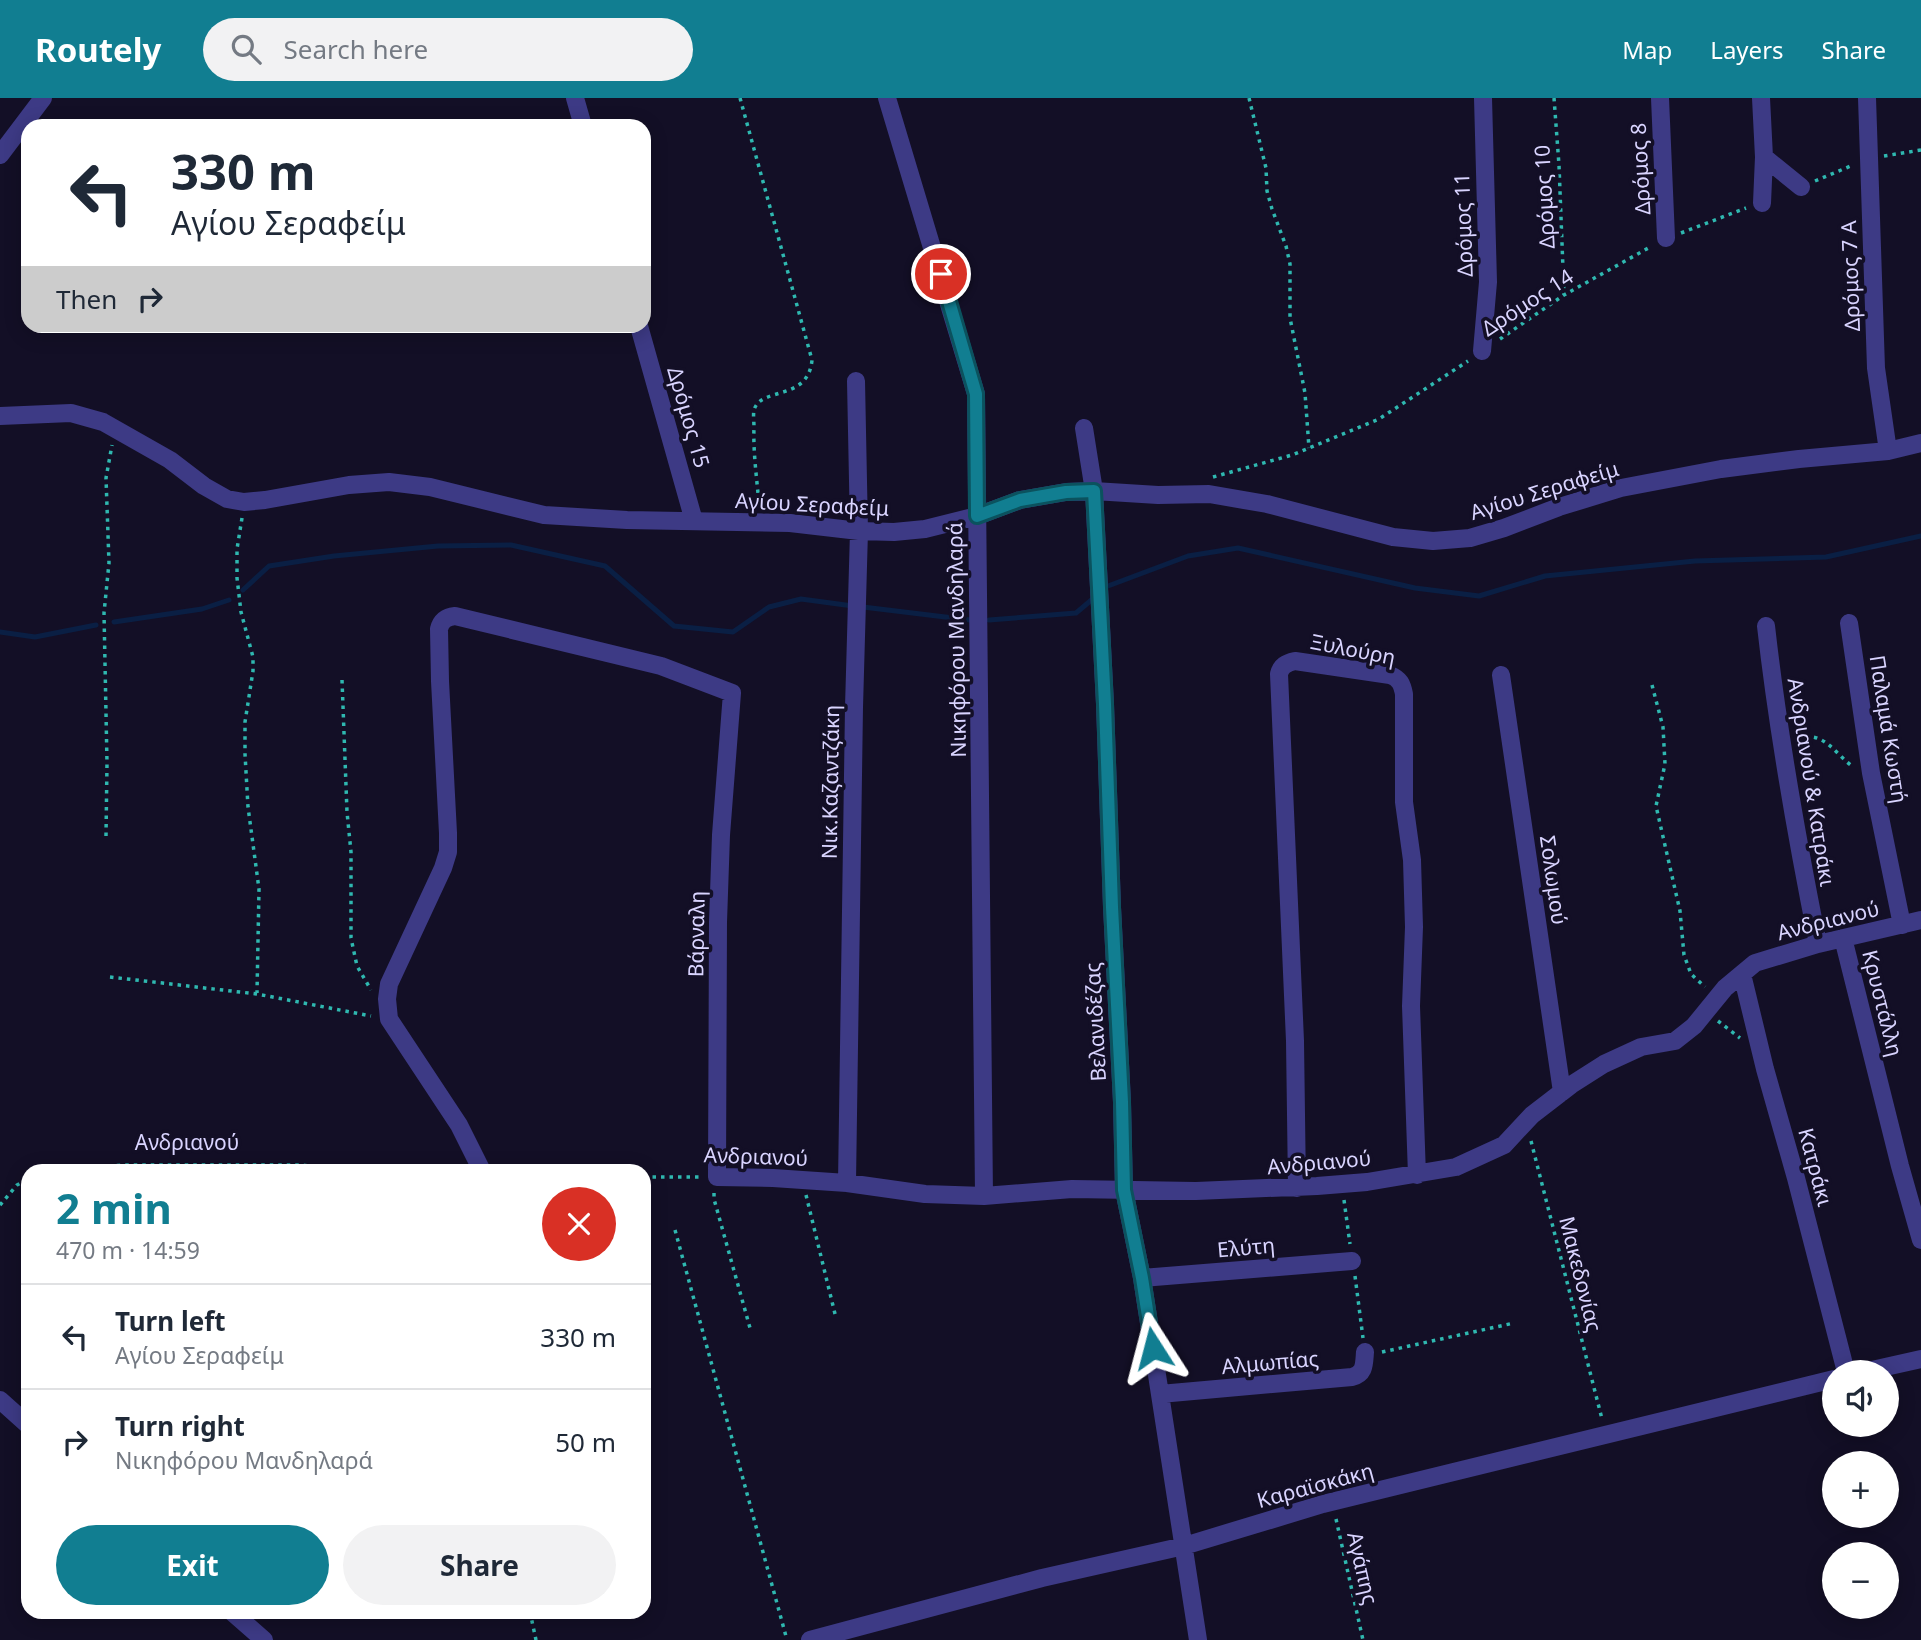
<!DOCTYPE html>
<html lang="en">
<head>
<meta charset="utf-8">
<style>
	body { margin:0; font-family:"Noto Sans",sans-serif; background:#f2f2f3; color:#1f2937; height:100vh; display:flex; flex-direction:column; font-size:26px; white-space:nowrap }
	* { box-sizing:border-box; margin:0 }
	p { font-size:23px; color:#747a83 }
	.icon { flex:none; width:38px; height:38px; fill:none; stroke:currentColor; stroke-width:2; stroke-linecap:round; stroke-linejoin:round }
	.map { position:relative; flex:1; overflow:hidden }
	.sheet { position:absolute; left:21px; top:1066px; width:630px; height:455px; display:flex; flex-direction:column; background:#fff; border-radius:21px; box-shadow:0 4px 18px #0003 }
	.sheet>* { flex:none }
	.banner { position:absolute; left:21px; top:21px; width:630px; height:214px; border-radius:21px; box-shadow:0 4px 18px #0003; background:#fff; color:#1f2937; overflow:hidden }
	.fabs { position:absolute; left:1822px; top:1262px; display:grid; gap:14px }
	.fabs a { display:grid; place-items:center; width:77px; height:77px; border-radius:50%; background:#fff; box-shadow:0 4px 18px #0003; font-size:35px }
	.pin { position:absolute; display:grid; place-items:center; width:60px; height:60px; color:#fff; margin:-30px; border:4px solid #fff; border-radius:50%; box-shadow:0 2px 7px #0007 }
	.me { position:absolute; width:77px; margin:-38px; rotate:351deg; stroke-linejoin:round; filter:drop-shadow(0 0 5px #0008) }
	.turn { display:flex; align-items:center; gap:24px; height:147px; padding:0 35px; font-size:32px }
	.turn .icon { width:91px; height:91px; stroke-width:2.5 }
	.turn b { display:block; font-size:49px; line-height:60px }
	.then { display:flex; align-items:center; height:66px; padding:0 35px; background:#0003; gap:14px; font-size:26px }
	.round { display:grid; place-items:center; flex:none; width:74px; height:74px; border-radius:37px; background:#f2f2f3 }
	.overview { display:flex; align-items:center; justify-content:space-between; height:119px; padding:0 35px }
	h1 { font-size:42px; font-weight:700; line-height:52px; color:#117e91 }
	.action { display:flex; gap:14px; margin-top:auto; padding:14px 35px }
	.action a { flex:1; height:80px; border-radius:42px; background:#117e91; color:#fff; font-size:28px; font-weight:700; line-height:80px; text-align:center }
	.action a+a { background:#f2f2f3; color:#1f2937 }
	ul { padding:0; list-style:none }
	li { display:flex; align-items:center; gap:21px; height:105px; padding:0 35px; border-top:2px solid #e0e1e3 }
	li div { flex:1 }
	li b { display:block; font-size:26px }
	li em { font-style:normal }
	header { display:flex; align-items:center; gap:42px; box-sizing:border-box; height:98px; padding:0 35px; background:#117e91; color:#fff }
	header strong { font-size:33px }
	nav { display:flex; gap:38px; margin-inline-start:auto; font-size:24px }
	.search { width:490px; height:63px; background:#f2f2f3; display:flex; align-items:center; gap:18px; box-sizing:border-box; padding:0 24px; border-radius:38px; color:#747a83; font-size:26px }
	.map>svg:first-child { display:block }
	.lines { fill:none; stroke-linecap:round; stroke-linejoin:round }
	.stream { stroke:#0a1f44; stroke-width:5 }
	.path { stroke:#2fb8b0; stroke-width:3.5; stroke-dasharray:3.5 5; stroke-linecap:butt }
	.minor { stroke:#3d3a85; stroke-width:18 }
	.route-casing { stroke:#0b525e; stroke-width:18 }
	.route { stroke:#117e91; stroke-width:12 }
	.labels { text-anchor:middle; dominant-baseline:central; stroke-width:7; stroke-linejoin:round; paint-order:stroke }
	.street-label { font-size:21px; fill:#d9d4ff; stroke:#130f26 }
</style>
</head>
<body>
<header>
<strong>Routely</strong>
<div class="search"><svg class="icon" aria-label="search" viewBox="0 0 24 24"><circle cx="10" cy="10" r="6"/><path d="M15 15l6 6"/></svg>Search here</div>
<nav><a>Map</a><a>Layers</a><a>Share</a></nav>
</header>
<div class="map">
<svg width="1921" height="1542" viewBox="0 0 1921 1542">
	<rect width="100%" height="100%" fill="#130f26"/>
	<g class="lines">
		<path class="stream" d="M1108,488l80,-30 50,-8 177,40 64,8 66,-20 150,-15 131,-4 95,-21
			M243,492l26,-24 65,-10 104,-10 73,-1 94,21 69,60 59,6 36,-25 32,-8 52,7
			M863,509l107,13
			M989,522l87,-7 19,-16
			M114,524l88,-13 27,-9
			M0,534l35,5 61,-12"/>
		<path class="path" d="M740,0l72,262c-4,42 -51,26 -58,50 -1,5 0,12 0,17 -1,26 3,52 5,78
			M1249,0l17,70 1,23 5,18 14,37 4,18v54l15,75 4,55
			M1554,0l5,67 5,130
			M1884,58l37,-6
			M1815,83l38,-16
			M1681,135l65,-25
			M1500,241l64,-44 88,-49
			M1213,379l79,-22 87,-36 89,-58
			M242,420l-5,31v29l4,34 12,45v14l-8,51v32l3,53 11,82 -2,104
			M342,582l5,132 4,40v86l6,28 14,24
			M1652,587l11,42 2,37 -9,42 24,105 4,44 7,19 14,13
			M1797,640c28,-7 36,14 55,28
			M106,738l1,-73 -3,-150 5,-50 -3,-85 6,-33
			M110,879l147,17 114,22
			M1718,923l22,17
			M1531,1043l71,278
			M49,1073l73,-6h178l67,6
			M520,1073l29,-3 24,3
			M644,1079h57
			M714,1095v6l36,129
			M806,1097l30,123
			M1344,1102l6,44
			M0,1107l17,-20 11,-6
			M675,1132l112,410
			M1355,1178l8,62
			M1382,1254l132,-29
			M1336,1421l27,121
			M530,1514l6,28"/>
		<path class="minor" d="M575,0l8,28
			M887,0l89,296 8,802
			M1660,0l6,140
			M1761,0l3,59 -2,46
			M1867,0l9,270 12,83
			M0,57l43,-57
			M1764,59l37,30
			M639,228l55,195
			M1482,253l6,-69 -5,-184
			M0,318l71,-3 32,9 67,38 34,26 23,13 17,3 21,-2 84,-15 40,-3 41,5 114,28 83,5 163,3 69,8 35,1 31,-3 52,-13 43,-16 46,-8 28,-1 64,4 51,-1 58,10 126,33 40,4 37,-3 34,-10 55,-21 62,-19 100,-19 78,-10 89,-8 33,-8
			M1084,330l10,63 11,213 7,203 10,195 2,88 18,88 56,362
			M1849,525l22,150 31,152
			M1766,528c12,107 31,213 52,318
			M1501,577l61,417
			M1843,840l57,228 21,74
			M1742,876l23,95 31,109 50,194
			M482,1073l-23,-46 -70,-106 -2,-20 2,-15 54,-116 5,-16v-19l-8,-152 -1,-52c2,-8 7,-12 16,-13l206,50 71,27 -11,142 -3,87 -1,255 56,1 74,5 78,11 59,2 88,-7 124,2 121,-5 50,-4 89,-15 48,-22 28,-30 39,-30 33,-21 37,-17 34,-6 19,-15 31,-38 30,-25 63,-19 103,-24
			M847,1085l7,-476 5,-176 -3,-150
			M1297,1090l-2,-147 -16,-367c2,-8 7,-11 16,-13l95,14c10,4 12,9 14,19v108l8,58 2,67 -3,79 6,169
			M1142,1180l210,-17
			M1863,1274l58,-13
			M1160,1296l192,-17c13,-3 12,-13 13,-25
			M0,1302l28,25
			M232,1514l32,28
			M810,1542l232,-62 142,-32 139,-42 511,-125"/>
	</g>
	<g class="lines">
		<g class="route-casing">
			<path id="route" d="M941,176l35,120 1,122 43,-16 46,-8 28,-1 11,213 7,203 10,195 2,88 18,88 11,70"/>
		</g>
		<use href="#route" class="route"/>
	</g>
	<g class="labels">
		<g class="street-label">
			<text transform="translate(1640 71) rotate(-93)">Δρόμος 8</text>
			<text transform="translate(1544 99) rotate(-93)">Δρόμος 10</text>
			<text transform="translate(1463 127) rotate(-92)">Δρόμος 11</text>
			<text transform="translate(1850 178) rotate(-92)">Δρόμος 7 Α</text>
			<text transform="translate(1527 204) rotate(-33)">Δρόμος 14</text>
			<text transform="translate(689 319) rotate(74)">Δρόμος 15</text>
			<text transform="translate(1544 392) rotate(-17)">Αγίου Σεραφείμ</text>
			<text transform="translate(812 406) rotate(3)">Αγίου Σεραφείμ</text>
			<text transform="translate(956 542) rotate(-91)">Νικηφόρου Μανδηλαρά</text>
			<text transform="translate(1353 551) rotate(11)">Ξυλούρη</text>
			<text transform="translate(1889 631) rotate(81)">Παλαμά Κωστή</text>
			<text transform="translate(830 684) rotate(-89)">Νικ.Καζαντζάκη</text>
			<text transform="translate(1812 684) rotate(81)">Ανδριανού &amp; Κατράκι</text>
			<text transform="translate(1554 782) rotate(82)">Σολωμού</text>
			<text transform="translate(1828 822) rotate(-14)">Ανδριανού</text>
			<text transform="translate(696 836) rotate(-89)">Βάρναλη</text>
			<text transform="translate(1883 905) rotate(76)">Κρυστάλλη</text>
			<text transform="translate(1095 924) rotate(-93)">Βελανιδέζας</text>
			<text x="187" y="1044">Ανδριανού</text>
			<text transform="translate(756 1058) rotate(2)">Ανδριανού</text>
			<text transform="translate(1319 1064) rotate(-5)">Ανδριανού</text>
			<text transform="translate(1816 1069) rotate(75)">Κατράκι</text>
			<text transform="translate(1246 1149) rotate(-5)">Ελύτη</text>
			<text transform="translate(1581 1176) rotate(76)">Μακεδονίας</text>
			<text transform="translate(1270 1264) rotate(-5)">Αλμωπίας</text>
			<text transform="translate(1315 1387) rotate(-15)">Καραϊσκάκη</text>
			<text transform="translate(1363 1470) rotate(77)">Αγάπης</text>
		</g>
	</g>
</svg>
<div class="fabs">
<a><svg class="icon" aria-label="sound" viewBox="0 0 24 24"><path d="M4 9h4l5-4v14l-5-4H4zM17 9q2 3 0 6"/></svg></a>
<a>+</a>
<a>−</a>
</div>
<div class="pin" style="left:941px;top:176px;background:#d93025"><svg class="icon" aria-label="arrive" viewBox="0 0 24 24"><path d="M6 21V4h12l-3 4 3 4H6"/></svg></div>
<svg class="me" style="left:1153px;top:1250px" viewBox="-20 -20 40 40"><path d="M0-17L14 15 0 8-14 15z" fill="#117e91" stroke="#fff" stroke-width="4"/></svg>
<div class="banner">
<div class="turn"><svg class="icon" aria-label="left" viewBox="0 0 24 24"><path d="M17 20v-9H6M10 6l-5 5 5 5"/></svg><div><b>330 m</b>Αγίου Σεραφείμ</div></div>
<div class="then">Then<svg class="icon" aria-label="right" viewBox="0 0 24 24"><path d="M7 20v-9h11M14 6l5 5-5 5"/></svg></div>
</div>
<section class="sheet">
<div class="overview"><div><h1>2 min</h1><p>470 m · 14:59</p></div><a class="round" style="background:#d93025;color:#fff"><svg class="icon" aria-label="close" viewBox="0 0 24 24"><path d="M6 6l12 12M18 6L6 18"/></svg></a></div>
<ul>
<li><svg class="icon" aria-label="left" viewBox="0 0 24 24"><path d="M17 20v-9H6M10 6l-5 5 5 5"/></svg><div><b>Turn left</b><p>Αγίου Σεραφείμ</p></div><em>330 m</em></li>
<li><svg class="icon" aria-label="right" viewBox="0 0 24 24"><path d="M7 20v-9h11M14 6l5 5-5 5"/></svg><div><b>Turn right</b><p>Νικηφόρου Μανδηλαρά</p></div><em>50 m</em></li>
</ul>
<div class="action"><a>Exit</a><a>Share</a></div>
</section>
</div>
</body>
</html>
